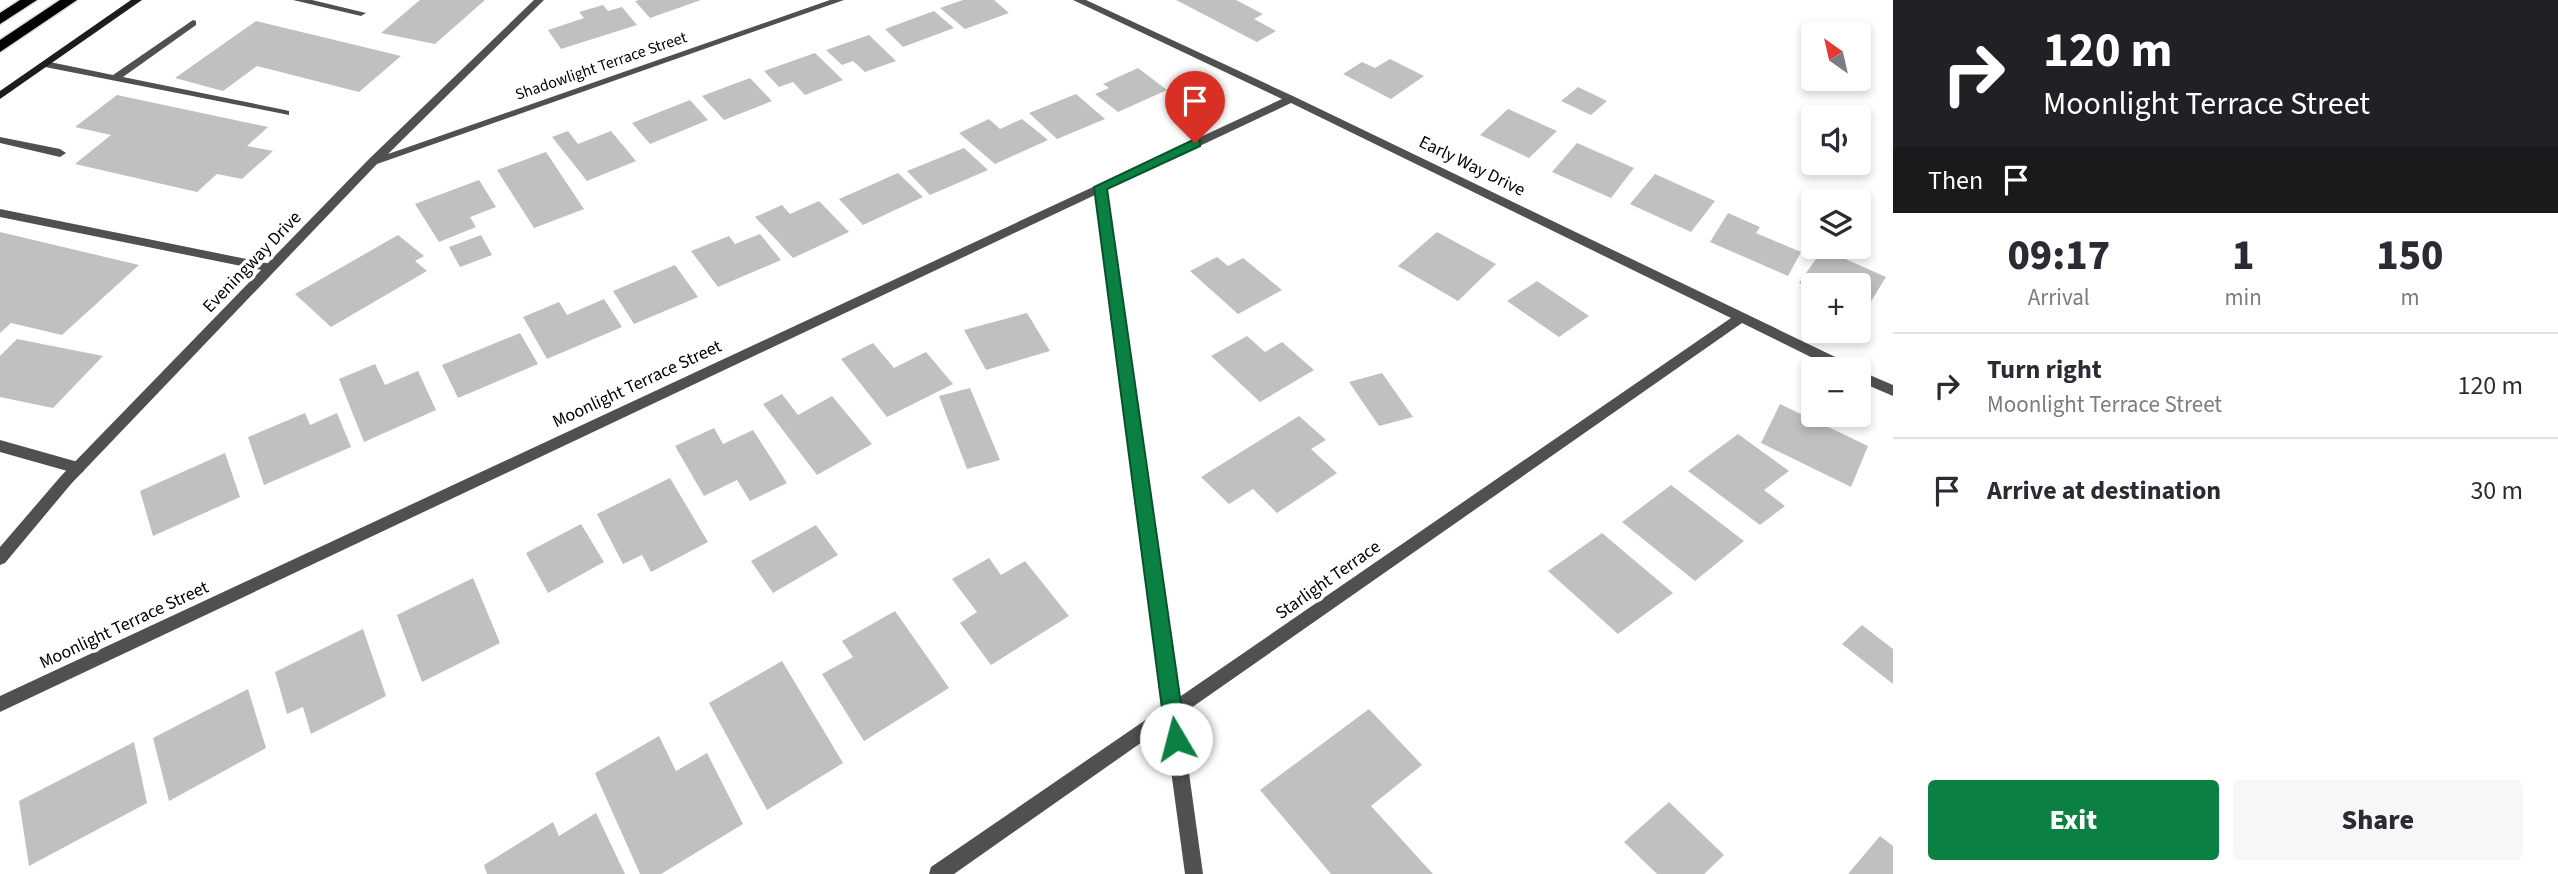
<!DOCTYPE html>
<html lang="en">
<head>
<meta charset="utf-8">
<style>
	body { margin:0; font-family:"Source Sans 3",sans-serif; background:#f7f7f7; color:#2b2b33; height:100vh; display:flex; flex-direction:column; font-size:26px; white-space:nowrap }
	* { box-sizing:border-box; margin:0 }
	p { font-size:23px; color:#7c7c81 }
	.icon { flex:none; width:38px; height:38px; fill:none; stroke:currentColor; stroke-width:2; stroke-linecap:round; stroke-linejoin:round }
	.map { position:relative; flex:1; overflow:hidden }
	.sheet { display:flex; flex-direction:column; background:#fff; width:665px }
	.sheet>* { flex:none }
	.guide { background:#202124; color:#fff; overflow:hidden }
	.needle { width:46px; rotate:326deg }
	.fabs { position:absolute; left:1801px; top:21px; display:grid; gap:14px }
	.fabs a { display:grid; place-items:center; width:70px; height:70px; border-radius:7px; background:#fff; box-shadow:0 4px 10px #0003; font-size:35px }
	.pin { position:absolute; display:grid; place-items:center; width:60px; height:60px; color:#fff; margin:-72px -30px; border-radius:50% 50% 50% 0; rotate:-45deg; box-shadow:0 0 7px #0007 }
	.pin .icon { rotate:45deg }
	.me { position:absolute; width:77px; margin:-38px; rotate:352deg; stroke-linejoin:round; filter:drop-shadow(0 0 5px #0008) }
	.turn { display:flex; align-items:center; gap:24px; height:147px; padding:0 35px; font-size:32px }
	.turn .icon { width:91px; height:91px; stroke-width:2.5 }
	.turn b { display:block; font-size:49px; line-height:60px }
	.then { display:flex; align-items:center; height:66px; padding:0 35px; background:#0003; gap:14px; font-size:26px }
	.eta { display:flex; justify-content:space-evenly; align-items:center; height:119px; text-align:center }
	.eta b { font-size:42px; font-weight:800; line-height:49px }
	.button { display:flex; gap:14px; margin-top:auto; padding:14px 35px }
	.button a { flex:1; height:80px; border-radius:7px; background:#0b8043; color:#fff; font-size:28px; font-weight:800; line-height:80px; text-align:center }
	.button a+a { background:#f7f7f7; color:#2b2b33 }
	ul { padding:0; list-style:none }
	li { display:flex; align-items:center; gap:21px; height:105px; padding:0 35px; border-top:2px solid #e1e1e2 }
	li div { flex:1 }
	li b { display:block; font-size:26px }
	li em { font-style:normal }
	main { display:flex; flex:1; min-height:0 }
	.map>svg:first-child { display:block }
	.building { fill:#c0c0c0 }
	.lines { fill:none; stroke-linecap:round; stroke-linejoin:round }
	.motorway-casing { stroke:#dbdbdb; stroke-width:3 }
	.service { fill:#505050; fill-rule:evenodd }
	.minor { fill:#505050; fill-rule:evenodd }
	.secondary { fill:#1d1d1d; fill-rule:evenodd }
	.motorway { fill:#000; fill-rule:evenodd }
	.route { fill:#0b8043; stroke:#07532c; stroke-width:2 }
	.labels { text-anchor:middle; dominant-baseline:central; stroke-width:7; stroke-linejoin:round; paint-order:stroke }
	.far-street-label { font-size:16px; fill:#000; stroke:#fff }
	.street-label { font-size:18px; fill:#000; stroke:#fff }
</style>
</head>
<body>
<main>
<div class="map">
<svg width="1893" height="874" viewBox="0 0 1893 874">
	<rect width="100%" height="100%" fill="#fff"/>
	<path class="building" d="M420,0h65l-50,44 -54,-11z
		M639,0h62l-51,18 -15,-17z
		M963,0h31l15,13 -44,16 -25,-21z
		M1176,0h60l27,14 -9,5 22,12 -19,11z
		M603,5l5,6 14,-4 15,18 -76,24 -13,-19 36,-12 -5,-6z
		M934,11l20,17 -51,19 -18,-18z
		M256,21l145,35 -42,36 -102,-26 -34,25 -48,-13z
		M869,35l27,26 -31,11 -12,-11 -11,4 -16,-15z
		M815,53l28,27 -38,15 -12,-13 -14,5 -15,-16z
		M1390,59l34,17 -33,23 -48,-25 19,-12 13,6z
		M1138,68l29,22 -49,22 -23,-18 14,-6 -6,-4z
		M750,78l22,23 -48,19 -22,-24z
		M1578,87l29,14 -16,14 -30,-14z
		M1076,94l29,25 -48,20 -28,-26z
		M117,95l151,32 -21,19 26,5 -31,28 -25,-5 -20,18 -122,-28 36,-29 -36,-8z
		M690,100l18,20 -58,24 -18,-21z
		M1508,109l49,22 -28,27 -49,-23z
		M989,119l11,10 22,-10 26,21 -53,24 -36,-31z
		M568,131l10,13 33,-13 25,30 -49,20 -35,-44z
		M1577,143l57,25 -23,30 -59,-26z
		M964,148l24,22 -58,25 -23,-24z
		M546,152l38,57 -50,19 -37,-58z
		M898,173l25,24 -60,28 -24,-26z
		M1655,174l60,27 -24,31 -61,-28z
		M479,180l17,27 -26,10 6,10 -37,15 -24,-38z
		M819,201l30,31 -56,26 -38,-41 27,-12 8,9z
		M1728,213l32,14 -4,6 45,19 -13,24 -78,-34z
		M0,232l139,33 -77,70 -51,-12 -11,10z
		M1437,232l59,32 -38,37 -60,-35z
		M760,234l21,26 -63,27 -27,-36 38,-15 6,8z
		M398,235l26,21 -9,5 12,10 -96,56 -36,-33z
		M481,235l11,20 -32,12 -11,-20z
		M1823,249l63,28 -22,36 -6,-2v-26h-45v5l-14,-7z
		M1217,257l11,9 15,-8 39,32 -44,24 -48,-43z
		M675,265l23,32 -64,27 -21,-33z
		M1537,281l52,35 -30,21 -52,-36z
		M604,299l18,28 -75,32 -24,-42 36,-15 8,13z
		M1027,313l23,38 -64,19 -22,-40z
		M520,333l18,31 -80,34 -16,-33z
		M1247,336l18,16 17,-10 32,28 -54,32 -49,-46z
		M17,339l86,17 -50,52 -53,-11v-41z
		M873,343l21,25 32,-16 27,32 -66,33 -46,-58z
		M375,364l10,21 33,-14 18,39 -72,32 -25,-63z
		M1382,373l31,44 -34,9 -30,-44z
		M970,388l30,72 -33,9 -28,-73z
		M782,394l16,21 34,-19 40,48 -55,31 -54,-71z
		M1780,404l88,42 -17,41 -90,-44z
		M305,413l5,12 27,-12 14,34 -87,38 -16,-48z
		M1299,416l27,24 -15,9 26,24 -60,40 -24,-24 -24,15 -28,-27z
		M714,428l9,16 30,-14 34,53 -37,18 -13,-21 -33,16 -29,-50z
		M1738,434l51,37 -25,19 21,16 -25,19 -72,-54z
		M225,453l15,44 -87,39 -13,-45z
		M670,478l38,64 -57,30 -9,-17 -19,9 -26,-50z
		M1671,485l73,56 -49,40 -73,-59z
		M581,524l23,38 -56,31 -22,-40z
		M816,525l22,30 -65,38 -22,-32z
		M1602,533l71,60 -55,41 -70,-63z
		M989,558l12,17 24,-14 44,55 -78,49 -31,-42 17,-11 -25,-33z
		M473,578l27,65 -78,39 -25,-67z
		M895,611l54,77 -85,53 -42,-67 31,-17 -11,-16z
		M1862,625l31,24v35l-51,-40z
		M363,629l23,67 -75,38 -8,-27 -16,7 -12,-42z
		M782,661l61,102 -76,47 -58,-107z
		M248,689l18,59 -97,53 -16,-63z
		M1369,709l53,56 -51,41 62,68h-102l-71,-84z
		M659,736l17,35 31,-18 36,71 -82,50h-21l-45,-101z
		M134,742l13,61 -118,63 -10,-65z
		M1669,802l55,53 -20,19h-47l-33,-32z
		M596,813l29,61h-138l-3,-9 69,-43 6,14z
		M1880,836l13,10v28h-45z"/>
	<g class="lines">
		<g class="motorway-casing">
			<path id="motorway" d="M20,0h17l-37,24v-11z
				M60,0h17l-77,52v-12z"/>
		</g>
		<path class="service" d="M293,0h19l54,13 -5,3z
			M193,20l3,1v4l-73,52 162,33 4,1v4l-244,-48 -5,-3 5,-3 68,14z
			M0,137l60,12 6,4 -6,4 -60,-14z
			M0,209l271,55 6,4 -6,4 -271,-55z
			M0,440l78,22 5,2 2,4 -2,4 -5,2 -78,-22z"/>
		<path class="minor" d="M534,0h10l-156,154 442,-154h14l-467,164 -306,320 -66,79 -5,2v-18l61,-71 308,-317z
			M1073,0h13l209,97 557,268 2,4h-19l-93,-46 -561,392 22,159h-18l-20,-148 -211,148h-25l2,-7 232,-159 -68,-513 -1095,517v-16l1282,-597zM1291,103l440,215 -553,380 -72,-508z
			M1858,370l35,15v11l-35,-15z"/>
		<path class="secondary" d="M131,0h11l-142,99v-8z"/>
		<use href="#motorway" class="motorway"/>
	</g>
	<path class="route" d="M1195,139l5,1v6l-93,43 79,550 -3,6 -7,3 -7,-3 -3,-6 -72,-552z"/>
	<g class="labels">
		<g class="far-street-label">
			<text transform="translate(601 66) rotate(-19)">Shadowlight Terrace Street</text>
		</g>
		<g class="street-label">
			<text transform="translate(1472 166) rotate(26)">Early Way Drive</text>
			<text transform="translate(252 262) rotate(-46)">Eveningway Drive</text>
			<text transform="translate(637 384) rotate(-25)">Moonlight Terrace Street</text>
			<text transform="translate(1328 580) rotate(-35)">Starlight Terrace</text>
			<text transform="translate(124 625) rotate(-25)">Moonlight Terrace Street</text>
		</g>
	</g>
</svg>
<div class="fabs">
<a><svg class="needle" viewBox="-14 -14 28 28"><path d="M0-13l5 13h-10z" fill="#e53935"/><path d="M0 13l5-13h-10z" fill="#7c7c81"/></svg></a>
<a><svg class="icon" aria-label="sound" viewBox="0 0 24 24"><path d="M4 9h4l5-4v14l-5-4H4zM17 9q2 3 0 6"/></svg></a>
<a><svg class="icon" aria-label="layers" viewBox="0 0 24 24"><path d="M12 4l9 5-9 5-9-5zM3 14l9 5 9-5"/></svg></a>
<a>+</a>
<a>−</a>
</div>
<div class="pin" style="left:1195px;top:143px;background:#d93025"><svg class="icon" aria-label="arrive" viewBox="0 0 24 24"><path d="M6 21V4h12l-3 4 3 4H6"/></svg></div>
<svg class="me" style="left:1176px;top:739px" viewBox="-20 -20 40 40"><circle r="19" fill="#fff"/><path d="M0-13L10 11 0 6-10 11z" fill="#0b8043"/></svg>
</div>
<section class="sheet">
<div class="guide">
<div class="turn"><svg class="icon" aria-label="right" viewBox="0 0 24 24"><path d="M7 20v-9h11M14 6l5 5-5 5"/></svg><div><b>120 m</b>Moonlight Terrace Street</div></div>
<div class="then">Then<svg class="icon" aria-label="arrive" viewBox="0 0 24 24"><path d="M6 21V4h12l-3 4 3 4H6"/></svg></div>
</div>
<div class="eta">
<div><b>09:17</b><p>Arrival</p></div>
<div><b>1</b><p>min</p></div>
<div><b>150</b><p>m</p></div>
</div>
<ul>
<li><svg class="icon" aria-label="right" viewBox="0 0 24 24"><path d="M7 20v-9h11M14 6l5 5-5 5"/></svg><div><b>Turn right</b><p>Moonlight Terrace Street</p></div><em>120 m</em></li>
<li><svg class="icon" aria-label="arrive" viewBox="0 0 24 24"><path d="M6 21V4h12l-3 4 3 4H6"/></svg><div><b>Arrive at destination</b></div><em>30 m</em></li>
</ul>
<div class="button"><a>Exit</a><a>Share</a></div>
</section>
</main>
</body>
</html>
